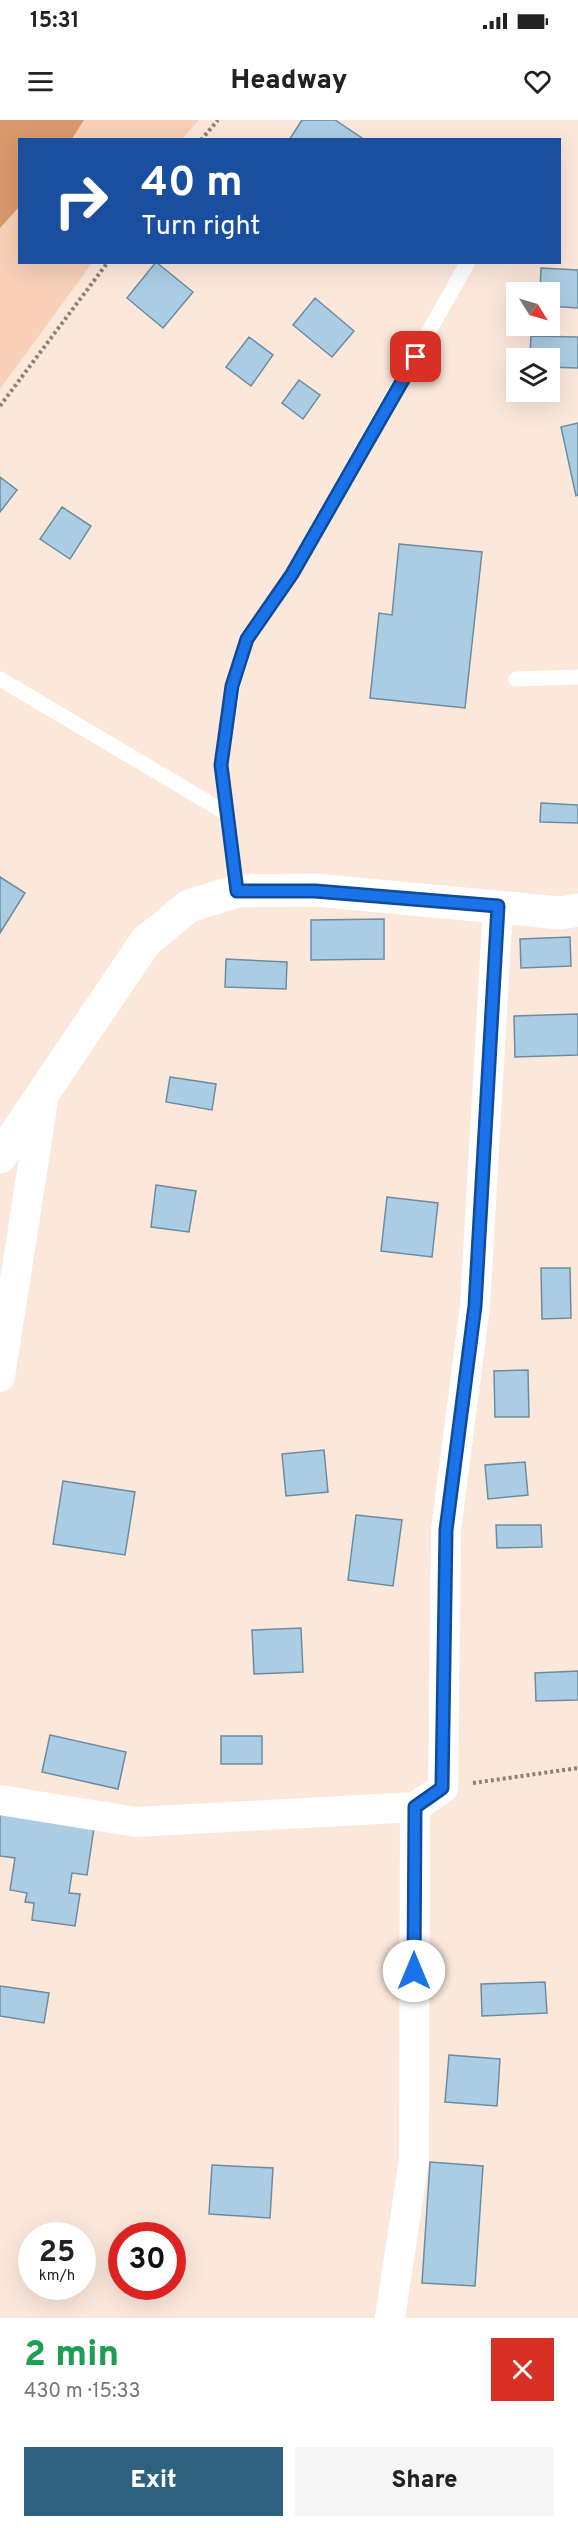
<!DOCTYPE html>
<html lang="en">
<head>
<meta charset="utf-8">
<style>
	body { margin:0; font-family:Overpass,sans-serif; background:#f6f6f6; color:#222; height:100vh; display:flex; flex-direction:column; font-size:22px; white-space:nowrap }
	* { box-sizing:border-box; margin:0 }
	p { font-size:20px; color:#767676 }
	.icon { flex:none; width:33px; height:33px; fill:none; stroke:currentColor; stroke-width:2; stroke-linecap:round; stroke-linejoin:round }
	.map { position:relative; height:2198px; overflow:hidden }
	.sheet { display:flex; flex-direction:column; background:#fff; flex:1 }
	.sheet>* { flex:none }
	.top-card { position:absolute; left:18px; top:18px; width:543px; height:126px; border-radius:0px; box-shadow:0 6px 24px #0002; background:#1a4fa0; color:#fff; overflow:hidden }
	.needle { width:39px; rotate:127deg }
	.controls { position:absolute; left:506px; top:162px; display:grid; gap:12px }
	.controls a { display:grid; place-items:center; width:54px; height:54px; border-radius:0px; background:#fff; box-shadow:0 6px 24px #0002; font-size:30px }
	.speed { position:absolute; left:18px; top:2102px; display:flex; gap:12px; font-size:30px; font-weight:700; text-align:center }
	.speed>* { display:grid; place-content:center; width:78px; height:78px; border-radius:50%; background:#fff; box-shadow:0 6px 24px #0002; line-height:1 }
	.speed small { font-size:15px; font-weight:400 }
	.speed .limit { border:9px solid #d22; background:#fff; color:#111 }
	.pin { position:absolute; display:grid; place-items:center; width:51px; height:51px; color:#fff; margin:-26px; border-radius:12px; box-shadow:0 3px 9px #0006 }
	.me { position:absolute; width:66px; margin:-33px; rotate:0deg; stroke-linejoin:round; filter:drop-shadow(0 0 4px #0008) }
	.turn { display:flex; align-items:center; gap:21px; height:126px; padding:0 24px; font-size:27px }
	.turn .icon { width:78px; height:78px; stroke-width:2.5 }
	.turn b { display:block; font-size:42px; line-height:51px }
	.round { display:grid; place-items:center; flex:none; width:63px; height:63px; border-radius:0px; background:#f6f6f6 }
	.overview { display:flex; align-items:center; justify-content:space-between; height:102px; padding:0 24px }
	h1 { font-size:36px; font-weight:800; line-height:45px; color:#1e9e55 }
	.button { display:flex; gap:12px; margin-top:auto; padding:12px 24px }
	.button a { flex:1; height:69px; border-radius:0px; background:#2e617e; color:#fff; font-size:24px; font-weight:800; line-height:69px; text-align:center }
	.button a+a { background:#f6f6f6; color:#222 }
	.status { display:flex; justify-content:space-between; align-items:center; height:42px; padding:0 30px; background:#fff; direction:ltr }
	.status svg { height:16px; fill:currentColor }
	header { display:flex; justify-content:space-between; align-items:center; height:78px; padding:0 24px; background:#fff; font-size:27px; font-weight:800 }
	.map>svg:first-child { display:block }
	.green { fill:#f8d1b8 }
	.water { fill:#da996d }
	.building { fill:#abcde3; stroke:#6c8da1; stroke-width:1.5 }
	.lines { fill:none; stroke-linecap:round; stroke-linejoin:round }
	.path { stroke:#8f7f75; stroke-width:4; stroke-dasharray:3 3; stroke-linecap:butt }
	.lane { stroke:#fff; stroke-width:15 }
	.street { stroke:#fff; stroke-width:30 }
	.secondary { stroke:#fff; stroke-width:33 }
	.route-casing { stroke:#114b97; stroke-width:15 }
	.route { stroke:#1a73e8; stroke-width:10 }
</style>
</head>
<body>
<div class="status"><b>15:31</b><svg viewBox="0 0 49 12"><path d="M0 12V9h3v3zM5 12V6h3v6zM10 12V3h3v9zM15 12V0h3v12zM26 1h20v11H26zM47 4h2v5h-2z"/></svg></div>
<header><svg class="icon" aria-label="menu" viewBox="0 0 24 24"><path d="M4 6h16M4 12h16M4 18h16"/></svg>Headway<svg class="icon" aria-label="heart" viewBox="0 0 24 24"><path d="M12 20l-8-8c-3-5 5-10 8-4 3-6 11-1 8 4z"/></svg></header>
<div class="map">
<svg width="578" height="2198" viewBox="0 0 578 2198">
	<rect width="100%" height="100%" fill="#fce8db"/>
	<path class="green" d="M84,0h115l-17,19 -110,1z
		M19,87l1,55 72,1 -92,126v-161z"/>
	<path class="water" d="M0,0h84l-12,19 -52,1 -1,67 -19,21z"/>
	<path class="building" d="M302,0h33l30,20h-76z
		M156,142l37,30 -30,36 -36,-30z
		M541,148l37,2v38l-29,-2v-14h-9z
		M315,178l39,33 -22,26 -39,-32z
		M531,216l47,1v31l-29,-1v-9h-19z
		M249,217l24,18 -22,31 -25,-19z
		M299,260l21,15 -17,24 -21,-16z
		M578,303v72l-2,1 -15,-69z
		M0,357l17,13 -17,22z
		M62,387l29,19 -21,33 -30,-20z
		M399,424l83,8 -17,156 -95,-10 9,-85 13,2z
		M541,683l37,2v18l-38,-1z
		M0,757l25,16 -25,40z
		M384,799v40l-73,1v-40z
		M570,817l1,29 -50,2 -1,-29z
		M226,839l61,3 -1,27 -61,-2z
		M578,894v41l-63,2 -1,-41z
		M170,957l46,7 -4,26 -46,-8z
		M156,1065l40,6 -7,41 -38,-5z
		M387,1077l51,6 -6,54 -51,-6z
		M541,1148h29l1,50 -29,1z
		M528,1250l1,47h-34l-1,-46z
		M324,1330l4,42 -42,4 -4,-42z
		M525,1342l3,33 -40,4 -3,-34z
		M63,1361l72,11 -10,63 -72,-11z
		M356,1395l46,5 -9,66 -45,-6z
		M496,1405h45l1,22 -45,1z
		M301,1508l2,44 -49,2 -2,-44z
		M578,1551v29l-42,1 -1,-28z
		M50,1615l76,17 -8,37 -76,-17z
		M221,1616h41v28h-41z
		M0,1694l94,14 -7,47 -15,-2 -3,20 11,1 -5,32 -43,-6 2,-17 -9,-1 2,-9 -17,-3 5,-32 -15,-2z
		M545,1862l2,31 -65,3 -1,-32z
		M0,1866l49,7 -5,30 -44,-7z
		M449,1935l51,4 -3,47 -52,-4z
		M430,2042l53,4 -8,120 -53,-3z
		M212,2045l61,3 -3,50 -61,-4z"/>
	<g class="lines">
		<path class="path" d="M201,20l17,-20
			M0,286l108,-144
			M473,1663l105,-15"/>
		<path class="lane" d="M0,559l228,135
			M516,559l62,-2
			M237,771l-16,-126 12,-79 14,-47 45,-65 176,-312"/>
		<path class="street" d="M0,1257l44,-283
			M0,1680l136,22 279,-15 28,-19 3,-258 29,-224 23,-400
			M390,2198l24,-159 1,-352"/>
		<path class="secondary" d="M0,1037l146,-216 43,-35 48,-15 78,-1 246,23 17,-3"/>
	</g>
	<g class="lines">
		<g class="route-casing">
			<path id="route" d="M414,1851l1,-164 27,-19 4,-258 29,-224 23,-400 -183,-15h-78l-16,-126 11,-79 15,-47 45,-65 124,-217"/>
		</g>
		<use href="#route" class="route"/>
	</g>
</svg>
<div class="controls">
<a><svg class="needle" viewBox="-14 -14 28 28"><path d="M0-13l5 13h-10z" fill="#e53935"/><path d="M0 13l5-13h-10z" fill="#767676"/></svg></a>
<a><svg class="icon" aria-label="layers" viewBox="0 0 24 24"><path d="M12 4l9 5-9 5-9-5zM3 14l9 5 9-5"/></svg></a>
</div>
<div class="speed"><div>25<small>km/h</small></div><div class="limit">30</div></div>
<div class="pin" style="left:416px;top:237px;background:#d93025"><svg class="icon" aria-label="arrive" viewBox="0 0 24 24"><path d="M6 21V4h12l-3 4 3 4H6"/></svg></div>
<svg class="me" style="left:414px;top:1851px" viewBox="-20 -20 40 40"><circle r="19" fill="#fff"/><path d="M0-13L10 11 0 6-10 11z" fill="#1a73e8"/></svg>
<div class="top-card">
<div class="turn"><svg class="icon" aria-label="right" viewBox="0 0 24 24"><path d="M7 20v-9h11M14 6l5 5-5 5"/></svg><div><b>40 m</b>Turn right</div></div>
</div>
</div>
<section class="sheet">
<div class="overview"><div><h1>2 min</h1><p>430 m · 15:33</p></div><a class="round" style="background:#d93025;color:#fff"><svg class="icon" aria-label="close" viewBox="0 0 24 24"><path d="M6 6l12 12M18 6L6 18"/></svg></a></div>
<div class="button"><a>Exit</a><a>Share</a></div>
</section>
</body>
</html>
